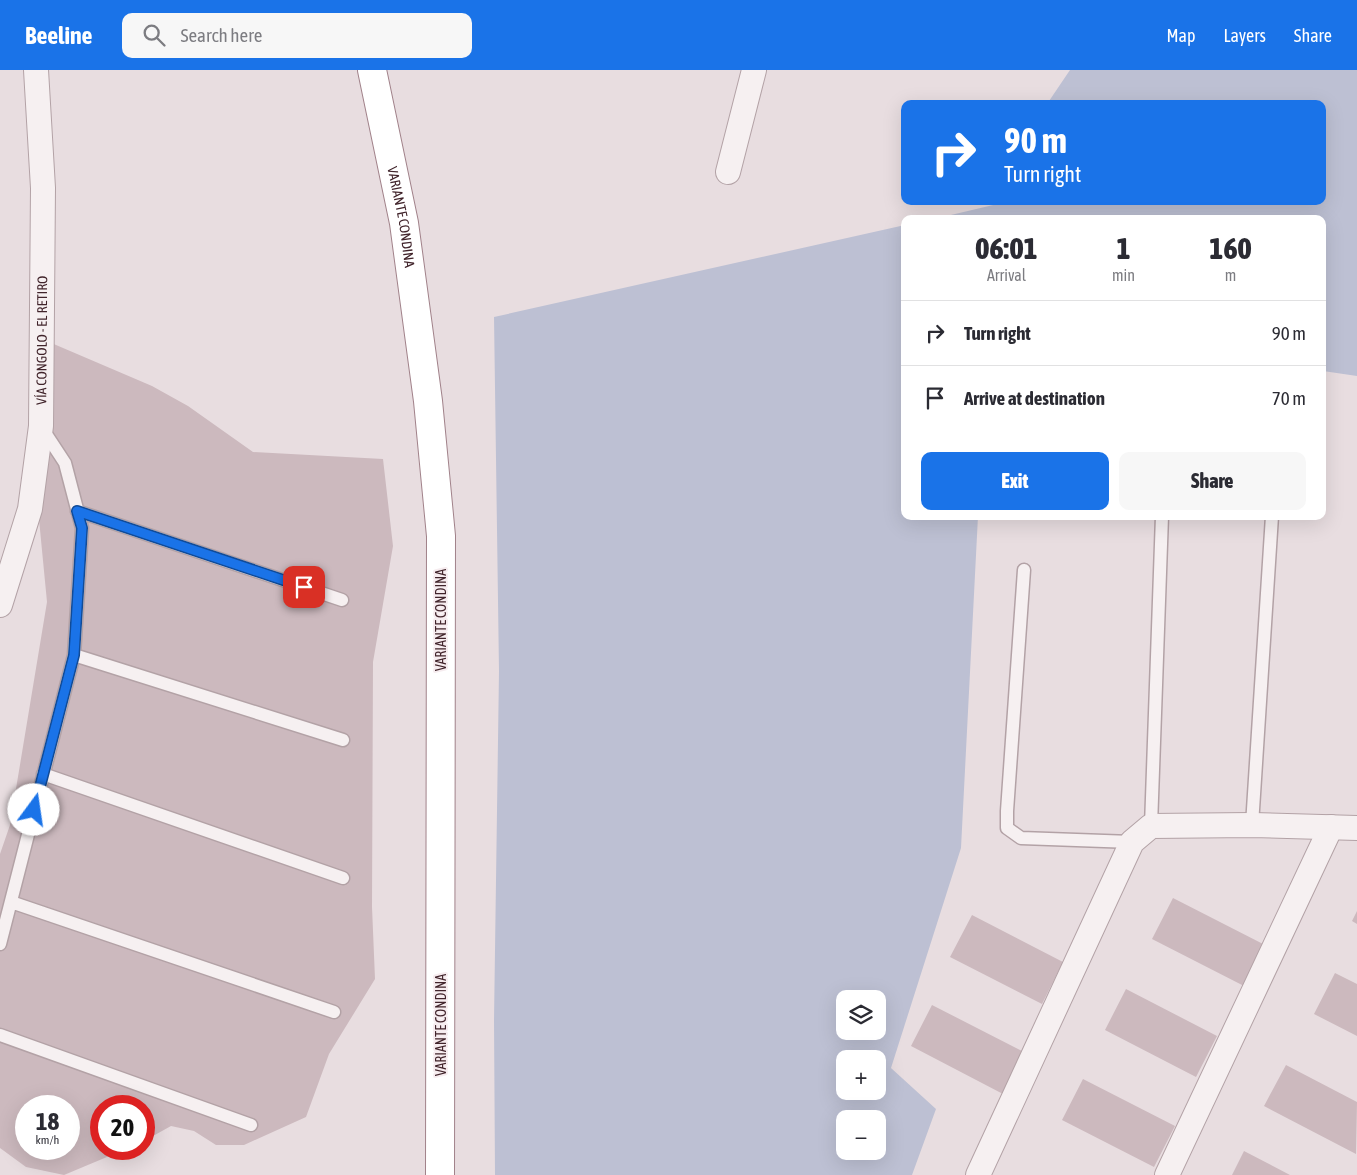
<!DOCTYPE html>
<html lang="en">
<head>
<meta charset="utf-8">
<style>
	body { margin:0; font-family:"Asap Condensed",sans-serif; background:#f7f7f7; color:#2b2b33; height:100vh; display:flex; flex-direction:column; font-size:19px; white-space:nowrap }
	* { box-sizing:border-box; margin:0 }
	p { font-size:16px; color:#7c7c81 }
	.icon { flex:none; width:28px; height:28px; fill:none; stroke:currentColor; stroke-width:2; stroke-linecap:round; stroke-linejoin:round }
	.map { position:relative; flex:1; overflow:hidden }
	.sheet { position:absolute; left:901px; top:145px; width:425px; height:305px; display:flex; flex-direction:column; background:#fff; border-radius:10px; box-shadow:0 5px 20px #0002 }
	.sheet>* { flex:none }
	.top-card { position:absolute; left:901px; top:30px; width:425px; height:105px; border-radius:10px; box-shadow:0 5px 20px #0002; background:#1a73e8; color:#fff; overflow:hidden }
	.buttons { position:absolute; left:836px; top:920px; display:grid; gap:10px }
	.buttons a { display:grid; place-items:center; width:50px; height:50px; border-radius:10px; background:#fff; box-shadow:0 5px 20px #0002; font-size:25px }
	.speed { position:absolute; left:15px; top:1025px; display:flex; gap:10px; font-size:25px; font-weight:700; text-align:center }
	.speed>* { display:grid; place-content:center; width:65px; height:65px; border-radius:50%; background:#fff; box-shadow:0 5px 20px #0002; line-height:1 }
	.speed small { font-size:12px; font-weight:400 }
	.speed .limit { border:8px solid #d22; background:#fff; color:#111 }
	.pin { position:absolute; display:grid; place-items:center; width:42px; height:42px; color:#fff; margin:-21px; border-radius:10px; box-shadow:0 2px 8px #0006 }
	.me { position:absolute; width:55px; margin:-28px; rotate:14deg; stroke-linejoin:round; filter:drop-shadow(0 0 4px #0008) }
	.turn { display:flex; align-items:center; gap:18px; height:105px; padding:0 20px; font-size:22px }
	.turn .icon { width:65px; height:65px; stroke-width:2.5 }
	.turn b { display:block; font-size:35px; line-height:42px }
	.eta { display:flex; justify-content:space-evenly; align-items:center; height:85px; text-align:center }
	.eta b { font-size:30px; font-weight:800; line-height:35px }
	.button { display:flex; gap:10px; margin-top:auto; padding:10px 20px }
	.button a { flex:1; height:58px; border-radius:10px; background:#1a73e8; color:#fff; font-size:20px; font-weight:800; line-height:58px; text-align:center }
	.button a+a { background:#f7f7f7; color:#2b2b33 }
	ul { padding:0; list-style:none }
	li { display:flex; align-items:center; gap:15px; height:65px; padding:0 20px; border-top:1px solid #e1e1e2 }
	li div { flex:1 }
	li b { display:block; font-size:19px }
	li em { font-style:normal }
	header { display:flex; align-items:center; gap:30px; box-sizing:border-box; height:70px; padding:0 25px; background:#1a73e8; color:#fff }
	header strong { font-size:24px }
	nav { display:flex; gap:28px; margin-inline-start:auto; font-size:18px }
	.search { width:350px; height:45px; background:#f7f7f7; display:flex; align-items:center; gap:12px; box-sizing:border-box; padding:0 18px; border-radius:10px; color:#7c7c81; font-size:19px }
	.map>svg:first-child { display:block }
	.green { fill:#bdc0d3; fill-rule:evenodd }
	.building { fill:#ccb9be; fill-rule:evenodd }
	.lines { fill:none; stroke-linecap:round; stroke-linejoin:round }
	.service-casing { stroke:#b3a2a6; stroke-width:15 }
	.minor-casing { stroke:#b3a2a6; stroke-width:26 }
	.trunk-casing { stroke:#a1828a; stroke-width:30 }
	.service { stroke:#f6f0f1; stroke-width:12 }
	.minor { stroke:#f6f0f1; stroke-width:24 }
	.trunk { stroke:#fff; stroke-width:28 }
	.route-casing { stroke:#114b97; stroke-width:12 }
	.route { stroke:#1a73e8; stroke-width:9 }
	.labels { text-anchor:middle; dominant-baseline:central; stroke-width:4; stroke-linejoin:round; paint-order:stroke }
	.street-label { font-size:14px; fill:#41242b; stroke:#f6ecef }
</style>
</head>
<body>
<header>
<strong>Beeline</strong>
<div class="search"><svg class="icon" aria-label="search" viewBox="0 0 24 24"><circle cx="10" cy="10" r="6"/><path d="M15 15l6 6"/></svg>Search here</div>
<nav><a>Map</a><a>Layers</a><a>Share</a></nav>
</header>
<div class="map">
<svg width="1357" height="1105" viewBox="0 0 1357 1105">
	<rect width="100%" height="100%" fill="#e8dde0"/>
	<path class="green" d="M1070,0h287v306l-34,-5 -1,-152h-388l76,-18h312v-97h-275z
		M905,155v291h73l-17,332 -70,220 45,41 -24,66h-417l-1,-154 5,-350 -5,-354zM845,929h33v32h-33zM845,989h33v32h-33zM845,1049h33v32h-33z"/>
	<path class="building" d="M42,269l110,47 36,20 65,46 130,7 10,87 -20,116 -1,245 3,72 -46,75 -23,63 -62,28h-28l-22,-14 -23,-5 -27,15v-35h-43v43h25l-62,26 -38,-8 -26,-19v-294l10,-29 37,-223 -9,-93zM26,1036h43v43h-43z
		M1173,828l92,47 -21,41 -92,-47z
		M1357,841v13l-5,-3z
		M972,845l91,47 -21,42 -92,-47z
		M1335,903l22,11v52l-43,-22z
		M1126,919l91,47 -21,41 -91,-47z
		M932,935l92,47 -21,42 -92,-48z
		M1286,995l71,37 -1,52 -92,-48z
		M1083,1009l92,47 -21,41 -92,-47z
		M1244,1081l46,24h-58z"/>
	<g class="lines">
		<g class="service-casing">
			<path id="service" d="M77,441l265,89
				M1024,500l-17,241v17l14,10 111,4
				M74,585l269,85
				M43,704l300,104
				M1252,755l20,-309
				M1151,756l11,-310
				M11,832l323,110
				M0,874l74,-289 8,-127 -17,-65 -23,-35
				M0,965l251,90"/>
		</g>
		<g class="minor-casing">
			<g id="minor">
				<path d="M728,102l26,-102"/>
				<path id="s1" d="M0,535l30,-96 11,-83 2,-238 -7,-118"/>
				<path d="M978,1105l154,-333 19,-16 101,-1 105,3"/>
				<path d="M1167,1105l164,-348"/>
			</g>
		</g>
		<g class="trunk-casing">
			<g id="trunk">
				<path id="s2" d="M372,0l32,153 24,178 13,135 -1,639"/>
			</g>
		</g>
		<use href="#service" class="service"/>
		<use href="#minor" class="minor"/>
		<use href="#trunk" class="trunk"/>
	</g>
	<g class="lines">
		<g class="route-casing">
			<path id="route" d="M34,740l40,-155 8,-127 -5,-17 227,76"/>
		</g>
		<use href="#route" class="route"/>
	</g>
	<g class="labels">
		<g class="street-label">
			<text stroke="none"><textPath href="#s2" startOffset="150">VARIANTE CONDINA</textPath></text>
			<text stroke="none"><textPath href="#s1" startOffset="270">VÍA CONGOLO - EL RETIRO</textPath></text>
			<text transform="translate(441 550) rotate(-90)">VARIANTE CONDINA</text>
			<text transform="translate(441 955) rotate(-90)">VARIANTE CONDINA</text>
		</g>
	</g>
</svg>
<div class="buttons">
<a><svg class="icon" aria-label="layers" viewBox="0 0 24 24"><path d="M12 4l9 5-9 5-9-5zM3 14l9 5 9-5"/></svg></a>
<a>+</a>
<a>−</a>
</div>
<div class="speed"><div>18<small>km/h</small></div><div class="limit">20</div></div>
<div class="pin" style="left:304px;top:517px;background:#d93025"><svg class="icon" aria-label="arrive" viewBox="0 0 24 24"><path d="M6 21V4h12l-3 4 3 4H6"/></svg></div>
<svg class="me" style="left:34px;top:740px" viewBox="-20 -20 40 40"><circle r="19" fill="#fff"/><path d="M0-13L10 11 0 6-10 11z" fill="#1a73e8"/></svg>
<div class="top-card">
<div class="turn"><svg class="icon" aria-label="right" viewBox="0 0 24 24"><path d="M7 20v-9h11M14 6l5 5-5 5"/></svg><div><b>90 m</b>Turn right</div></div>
</div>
<section class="sheet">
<div class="eta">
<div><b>06:01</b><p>Arrival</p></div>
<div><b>1</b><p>min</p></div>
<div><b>160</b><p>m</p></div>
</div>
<ul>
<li><svg class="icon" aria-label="right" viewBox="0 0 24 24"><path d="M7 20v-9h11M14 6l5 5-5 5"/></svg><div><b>Turn right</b></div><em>90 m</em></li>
<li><svg class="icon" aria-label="arrive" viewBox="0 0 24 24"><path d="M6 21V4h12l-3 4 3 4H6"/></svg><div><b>Arrive at destination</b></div><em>70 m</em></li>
</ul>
<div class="button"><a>Exit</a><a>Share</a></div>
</section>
</div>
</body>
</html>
